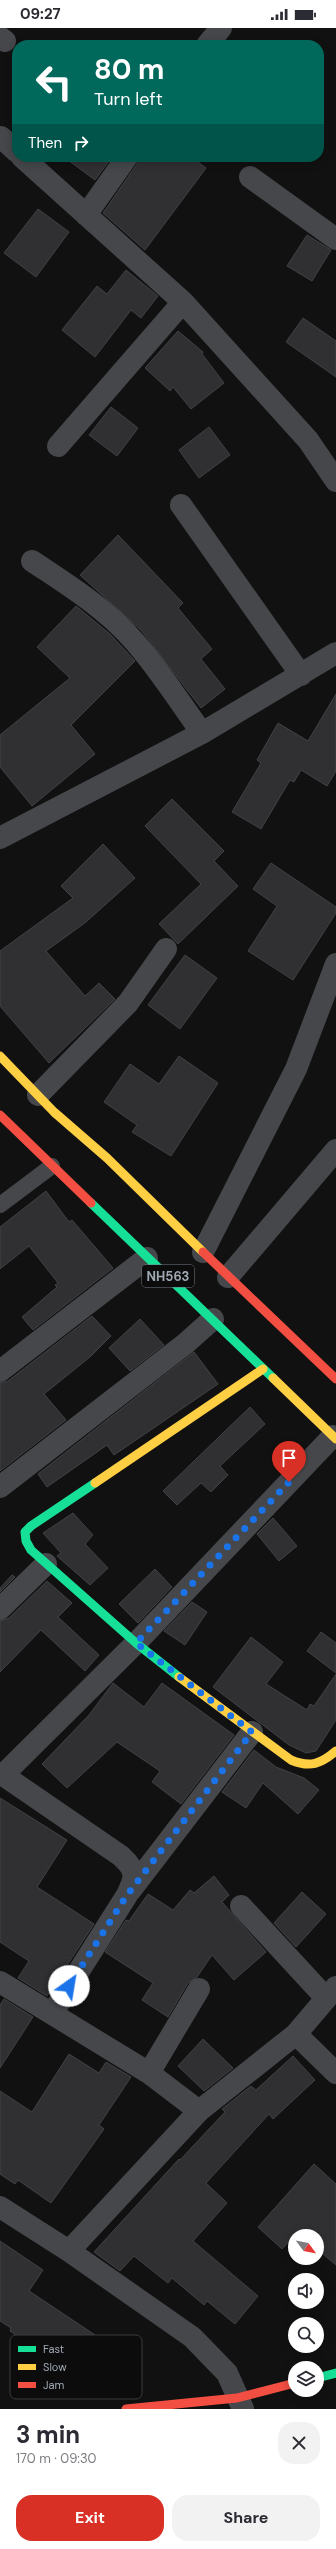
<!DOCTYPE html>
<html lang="en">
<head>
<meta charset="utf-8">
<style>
	body { margin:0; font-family:"DM Sans",sans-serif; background:#f2f2f3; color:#2b2b33; height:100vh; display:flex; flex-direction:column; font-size:15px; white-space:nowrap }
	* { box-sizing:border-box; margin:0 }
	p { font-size:13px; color:#7c7c81 }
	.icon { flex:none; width:22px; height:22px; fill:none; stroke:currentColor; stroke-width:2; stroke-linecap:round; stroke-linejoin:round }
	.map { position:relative; height:2381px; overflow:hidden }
	.panel { display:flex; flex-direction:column; background:#fff; flex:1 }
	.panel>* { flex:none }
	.banner { position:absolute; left:12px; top:12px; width:312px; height:122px; border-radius:16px; box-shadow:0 2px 10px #0003; background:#00695c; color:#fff; overflow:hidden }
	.needle { width:26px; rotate:122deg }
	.buttons { position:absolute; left:288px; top:2201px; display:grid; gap:8px }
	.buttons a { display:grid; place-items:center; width:36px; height:36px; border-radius:50%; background:#fff; box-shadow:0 2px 10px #0003; font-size:20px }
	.pin { position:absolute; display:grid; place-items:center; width:34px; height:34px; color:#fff; margin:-41px -17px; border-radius:50% 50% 50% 0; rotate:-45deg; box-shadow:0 0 4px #0007 }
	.pin .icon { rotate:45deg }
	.me { position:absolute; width:44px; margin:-22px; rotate:32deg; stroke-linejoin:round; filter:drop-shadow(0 0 3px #0008) }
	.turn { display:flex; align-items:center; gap:14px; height:84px; padding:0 16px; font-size:18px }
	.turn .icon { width:52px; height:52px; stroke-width:2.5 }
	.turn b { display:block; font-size:28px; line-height:34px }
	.then { display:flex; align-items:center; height:38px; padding:0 16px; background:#0003; gap:8px; font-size:15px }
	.round { display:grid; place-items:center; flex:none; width:42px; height:42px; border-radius:16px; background:#f2f2f3 }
	.head { display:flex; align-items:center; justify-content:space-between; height:68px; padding:0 16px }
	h1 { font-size:24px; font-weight:700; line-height:30px }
	.button { display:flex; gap:8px; margin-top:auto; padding:8px 16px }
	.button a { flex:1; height:46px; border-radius:16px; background:#d93025; color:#fff; font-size:16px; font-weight:700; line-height:46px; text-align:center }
	.button a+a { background:#f2f2f3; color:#2b2b33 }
	.status { display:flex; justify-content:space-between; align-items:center; height:28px; padding:0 20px; background:#fff; direction:ltr }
	.status svg { height:11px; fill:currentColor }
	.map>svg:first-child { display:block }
	.building { fill:#303032; stroke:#404245 }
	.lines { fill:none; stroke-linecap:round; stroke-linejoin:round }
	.lane { stroke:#45474a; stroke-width:16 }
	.street { stroke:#45474a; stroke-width:22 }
	.fast { stroke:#16e098; stroke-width:9 }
	.slow { stroke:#ffcf43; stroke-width:9 }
	.jam { stroke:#f24e42; stroke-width:9 }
	.route { stroke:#1a73e8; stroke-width:7; stroke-dasharray:0 12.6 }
	.labels { text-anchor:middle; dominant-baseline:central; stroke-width:3; stroke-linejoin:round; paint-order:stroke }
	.shield { fill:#0c0c0d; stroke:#747a82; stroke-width:1 }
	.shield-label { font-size:13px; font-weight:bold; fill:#a1a9b4 }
	.key { fill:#0c0c0d; stroke:#393b3f; stroke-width:1 }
	.key-label { font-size:11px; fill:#a1a9b4 }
</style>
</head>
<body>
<div class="status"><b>09:27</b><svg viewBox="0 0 49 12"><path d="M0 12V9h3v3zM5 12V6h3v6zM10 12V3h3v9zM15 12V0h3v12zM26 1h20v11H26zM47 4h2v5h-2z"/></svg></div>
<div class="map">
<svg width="336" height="2381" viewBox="0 0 336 2381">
	<rect width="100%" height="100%" fill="#111"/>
	<path class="building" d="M64,129h48l-17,23z
		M139,129h52l15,11 -61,82 -42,-37 34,-49z
		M38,181l31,23 -33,45 -32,-24z
		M307,207l24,15 -19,31 -25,-15z
		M126,242l32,26 -17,22 -10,-8 -36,47 -33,-27 35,-44 10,8z
		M303,290l33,23v36l-50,-35z
		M178,303l25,21 -1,2 22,29 -33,26 -18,-22 -3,4 -25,-23z
		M111,379l27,21 -21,28 -28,-21z
		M209,399l21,28 -31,23 -20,-28z
		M118,507l65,68 -5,5 34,41 -11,10 24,30 -24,19 -60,-78 -61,-55z
		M76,578l34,28 25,27 -64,64 24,29 -63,52 -32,-39v-32l70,-57 -33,-31z
		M336,666v77l-9,15 -26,-16 -7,12 -4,-2 -29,49 -29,-17 29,-49 -4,-3 21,-37 30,18z
		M172,771l52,52 -10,10 24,25 -60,58 -19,-20 42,-40 -56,-58z
		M103,816l32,34 -49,44 -40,29 39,45 14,-13 16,16 -66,64 -49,-57v-55l73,-53 -12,-12z
		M271,835l65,44v6l-43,67 -45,-29 29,-45 -24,-17z
		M185,927l32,23 -37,51 -32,-24z
		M179,1028l39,27 -47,73 -39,-24 5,-7 -33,-23 26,-38 29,20z
		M46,1163l23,31 3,-2 41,48 -80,62 -11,-13 35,-30 -2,-2 3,-2 -29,-37 -29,23v-42z
		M92,1288l19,20 -21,21 -46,37 22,26 -66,51v-88l8,-2z
		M140,1291l24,26 -34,26 -21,-23z
		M194,1324l24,32 -104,71 -7,-10 -60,42 -9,-13z
		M250,1379l15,17 -45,42 8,9 -17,17 -10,-9 -24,22 -14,-14z
		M73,1485l20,22 -8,9 23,24 -18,17 -33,-29 4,-3 -18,-20z
		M273,1490l24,28 -18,15 -22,-27z
		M155,1541l17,18 -34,36 -19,-19z
		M12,1547l3,2 -15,15v-4z
		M47,1553l25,22 -14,14 41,38 -14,16 -44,-41 -41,42v-51l9,-3z
		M192,1574l15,10 -22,33 -21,-14z
		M321,1604l15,11v30l-29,-22z
		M251,1609l32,25 -17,22 41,26 3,-6 4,2 22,-32v46l-20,31 -10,2 -17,-8 -76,-58z
		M113,1655l31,24 18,-24 72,52 -53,69 -29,-22 8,-11 -43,-29 -50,46 -25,-24 47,-49z
		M254,1722l22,17 28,11 15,12 -21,24 -35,-31 -17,25 -24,-16z
		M0,1770l67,42 -30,47 57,37 -47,72 -29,-18 11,-17 -29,-19z
		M214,1848l15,19 -7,7 44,50 -32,28 -22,-25 -15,22 -9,6 -20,34 -26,-17 11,-17 -48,-31 21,-32 3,1 19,-27 25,16 17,-20 4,3z
		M302,1864l24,22 -30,33 -22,-24z
		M4,1971l29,18 -33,51v-63z
		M203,2011l30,29 -29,23 -26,-25z
		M69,2026l30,19 7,-11 25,15 -32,48 5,4 -53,74 -33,-23 -3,4 -15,-10v-83l32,21z
		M293,2028l22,24 -42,39 -4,-5 -63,69 21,20 -34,38 65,55 -23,28 -28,-23 -3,4 -32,-27 -4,5 -34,-27 -14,15 -26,-19 85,-93 1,1 45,-48 -3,-3 29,-23 5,4z
		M314,2136l22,20v81l-19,-16v-13h-14l-5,-4 -16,17 -24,-22z
		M0,2213l43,29 -14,21 66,44 -24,36 -61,-40 1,-3 -11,-7z"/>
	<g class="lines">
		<path class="lane" d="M0,1177l52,-39"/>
		<path class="street" d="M0,9l5,4
			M207,17l14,-17
			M1,109l16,15
			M22,129l161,145 125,138 28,41
			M250,149l86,62
			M86,187l41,-58
			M58,418l125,-144
			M181,477l120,170
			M32,533c24,16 50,32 72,51 40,32 68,80 98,121
			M0,810l202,-105 134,-80
			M38,1067l90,-92 38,-54
			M203,1224l93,-183 40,-105
			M228,1249l108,-127
			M0,1343l147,-113
			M0,1459l185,-143 28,-25
			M0,1581l46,-45
			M0,1745l121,83c16,15 15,20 6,39l-74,117
			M3,1747l133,-132 197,-207
			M130,1863l122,-159
			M241,1878l84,91
			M0,1954l149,91 50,38
			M296,2006l40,39
			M149,2045l50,-84
			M0,2179l69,44
			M243,2381l-16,-36 -35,-36 -123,-86 130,-140 97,-77 40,-47"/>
		<path class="fast" d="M91,1175l182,175
			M95,1455l-64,43 -6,6 1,9 5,9 105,93 43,34
			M317,2350l19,-5"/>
		<path class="slow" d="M0,1028l54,56 53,46 96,94
			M273,1350l63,61
			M95,1455l168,-114
			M179,1649l112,83c19,8 30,4 45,-9"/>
		<path class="jam" d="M0,1087l91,88
			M203,1224l133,127
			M126,2381l111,-11 58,-15"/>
	</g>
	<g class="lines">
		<path class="route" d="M69,1958l58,-91 125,-163 -116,-89 153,-161"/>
	</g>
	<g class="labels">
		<rect class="shield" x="142" y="1237" width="52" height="22" rx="3"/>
		<g class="shield-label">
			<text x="168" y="1248">NH563</text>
		</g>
	</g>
	<rect x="10" y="2307" width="132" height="64" rx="6" class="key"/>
	<rect x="18" y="2318" width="18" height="6" fill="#16e098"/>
	<rect x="18" y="2336" width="18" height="6" fill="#ffcf43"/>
	<rect x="18" y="2354" width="18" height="6" fill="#f24e42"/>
	<g class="key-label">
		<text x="43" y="2325">Fast</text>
		<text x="43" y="2343">Slow</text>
		<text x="43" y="2361">Jam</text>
	</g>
</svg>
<div class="buttons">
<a><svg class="needle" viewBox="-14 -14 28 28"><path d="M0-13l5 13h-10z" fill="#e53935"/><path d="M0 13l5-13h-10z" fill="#7c7c81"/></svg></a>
<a><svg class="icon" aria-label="sound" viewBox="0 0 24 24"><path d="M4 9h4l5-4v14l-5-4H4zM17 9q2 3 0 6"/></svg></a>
<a><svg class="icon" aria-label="search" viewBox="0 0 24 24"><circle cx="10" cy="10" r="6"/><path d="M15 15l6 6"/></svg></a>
<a><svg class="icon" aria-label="layers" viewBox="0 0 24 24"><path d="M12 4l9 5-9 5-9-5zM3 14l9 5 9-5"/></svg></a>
</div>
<div class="pin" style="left:289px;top:1454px;background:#d93025"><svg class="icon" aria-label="arrive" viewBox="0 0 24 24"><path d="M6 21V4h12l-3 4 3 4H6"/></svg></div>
<svg class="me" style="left:69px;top:1958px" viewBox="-20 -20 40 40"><circle r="19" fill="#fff"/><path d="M0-13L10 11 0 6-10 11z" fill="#1a73e8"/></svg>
<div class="banner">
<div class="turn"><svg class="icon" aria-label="left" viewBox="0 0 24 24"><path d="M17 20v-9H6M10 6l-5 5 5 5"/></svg><div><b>80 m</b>Turn left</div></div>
<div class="then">Then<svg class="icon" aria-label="right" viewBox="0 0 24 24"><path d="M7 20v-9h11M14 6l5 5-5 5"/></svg></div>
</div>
</div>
<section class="panel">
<div class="head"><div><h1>3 min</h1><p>170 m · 09:30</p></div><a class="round"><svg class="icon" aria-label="close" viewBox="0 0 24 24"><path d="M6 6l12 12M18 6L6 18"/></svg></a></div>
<div class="button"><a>Exit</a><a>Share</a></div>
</section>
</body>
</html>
